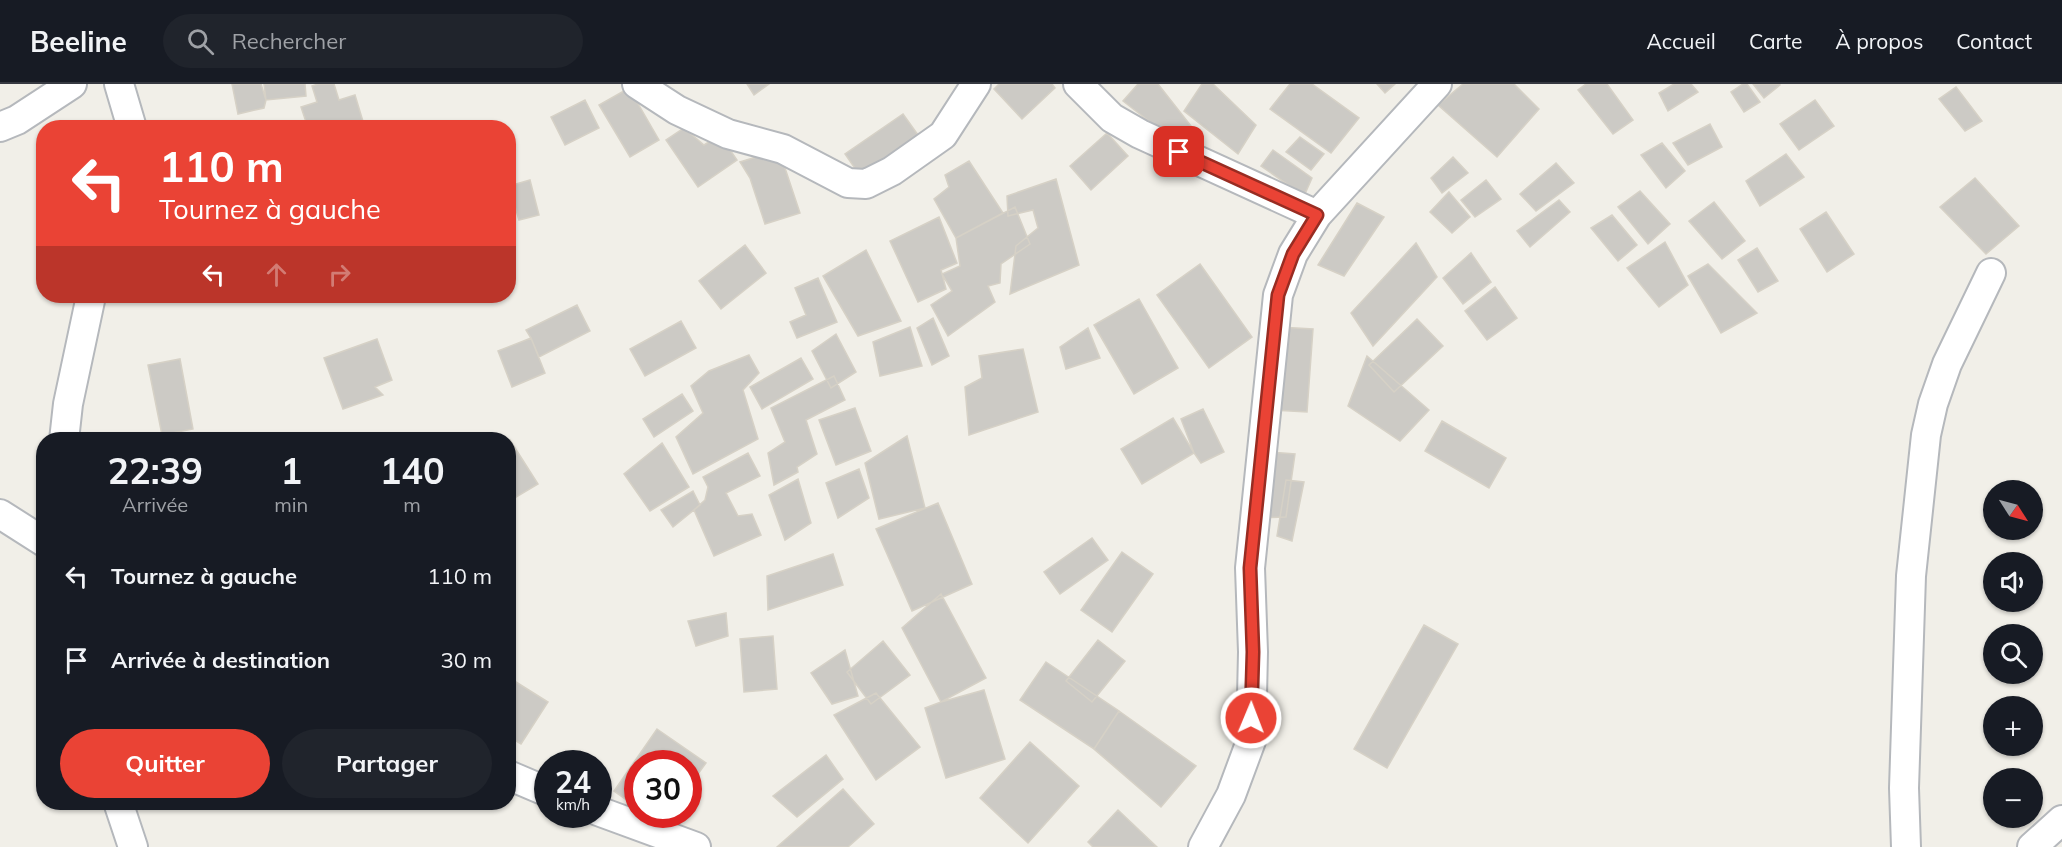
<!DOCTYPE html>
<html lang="fr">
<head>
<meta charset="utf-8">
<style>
	body { margin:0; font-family:Mulish,sans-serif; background:#20242c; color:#f1f3f6; height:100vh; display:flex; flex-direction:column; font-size:22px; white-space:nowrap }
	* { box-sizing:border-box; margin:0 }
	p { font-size:20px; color:#9ea1a6 }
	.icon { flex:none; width:33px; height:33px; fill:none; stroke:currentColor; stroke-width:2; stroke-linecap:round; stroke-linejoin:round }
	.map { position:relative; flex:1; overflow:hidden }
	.drawer { position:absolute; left:36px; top:348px; width:480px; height:378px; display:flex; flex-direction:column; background:#171b24; border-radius:24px; box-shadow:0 2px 4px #0004 }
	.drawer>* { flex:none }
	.top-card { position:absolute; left:36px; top:36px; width:480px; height:183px; border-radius:24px; box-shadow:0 2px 4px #0004; background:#ea4335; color:#fff; overflow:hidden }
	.needle { width:39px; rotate:126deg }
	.tools { position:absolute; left:1983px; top:396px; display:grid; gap:12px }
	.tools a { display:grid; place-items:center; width:60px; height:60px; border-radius:50%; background:#171b24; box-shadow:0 2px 4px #0004; font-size:30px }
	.speed { position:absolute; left:534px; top:666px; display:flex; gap:12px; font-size:30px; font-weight:700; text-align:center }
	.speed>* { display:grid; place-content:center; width:78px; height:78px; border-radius:50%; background:#171b24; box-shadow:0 2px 4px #0004; line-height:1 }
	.speed small { font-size:15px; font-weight:400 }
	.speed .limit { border:9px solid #d22; background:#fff; color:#111 }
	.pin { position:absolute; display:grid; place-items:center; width:51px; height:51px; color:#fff; margin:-26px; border-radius:12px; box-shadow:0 3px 9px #0006 }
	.me { position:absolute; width:66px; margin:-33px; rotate:1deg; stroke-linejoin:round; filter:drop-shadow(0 0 4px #0008) }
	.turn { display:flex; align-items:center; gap:21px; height:126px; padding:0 24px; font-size:27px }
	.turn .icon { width:78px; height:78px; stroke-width:2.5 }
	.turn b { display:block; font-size:42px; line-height:51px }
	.lanes { display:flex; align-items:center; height:57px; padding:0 24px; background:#0003; justify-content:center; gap:30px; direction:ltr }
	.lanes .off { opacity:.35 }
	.eta { display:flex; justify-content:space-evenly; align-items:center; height:102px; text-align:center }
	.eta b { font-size:36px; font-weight:700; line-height:42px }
	.action { display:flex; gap:12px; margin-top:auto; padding:12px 24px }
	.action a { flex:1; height:69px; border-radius:36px; background:#ea4335; color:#fff; font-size:24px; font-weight:700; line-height:69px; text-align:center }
	.action a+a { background:#20242c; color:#f1f3f6 }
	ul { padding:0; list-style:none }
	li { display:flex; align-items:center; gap:18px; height:84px; padding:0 24px }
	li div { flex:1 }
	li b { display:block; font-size:22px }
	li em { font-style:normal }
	header { display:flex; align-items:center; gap:36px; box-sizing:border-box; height:84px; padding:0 30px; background:#171b24; border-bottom:2px solid #363941 }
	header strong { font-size:28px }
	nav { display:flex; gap:33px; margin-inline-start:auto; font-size:21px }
	.search { width:420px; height:54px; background:#20242c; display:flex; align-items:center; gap:15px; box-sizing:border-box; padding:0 21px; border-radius:33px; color:#9ea1a6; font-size:22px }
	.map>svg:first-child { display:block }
	.building { fill:#cccac5; stroke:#d6d1c6; stroke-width:1.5 }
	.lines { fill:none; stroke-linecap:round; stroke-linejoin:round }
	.street-casing { stroke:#b5b8bc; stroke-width:32 }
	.street { stroke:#fff; stroke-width:28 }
	.route-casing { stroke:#982c22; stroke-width:15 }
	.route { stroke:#ea4335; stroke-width:10 }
</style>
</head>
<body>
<header>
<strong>Beeline</strong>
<div class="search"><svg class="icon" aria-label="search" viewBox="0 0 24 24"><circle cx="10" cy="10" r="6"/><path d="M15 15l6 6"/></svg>Rechercher</div>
<nav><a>Accueil</a><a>Carte</a><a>À propos</a><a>Contact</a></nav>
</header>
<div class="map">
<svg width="2062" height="763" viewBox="0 0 2062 763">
	<rect width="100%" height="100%" fill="#f1efe8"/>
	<path class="building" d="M232,0h29l5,16 -2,8 -26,6z
		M264,0h41l1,12 -40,4z
		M318,0h16l5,16 16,-5 10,33h-57l-7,-21 16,-5 -5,-16z
		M747,0h22l-15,11z
		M999,0h53l3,4 -33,31 -28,-30z
		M1138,0h20l37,47 -18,12 -54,-42z
		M1202,0h11l43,41 -18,29 -54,-43z
		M1290,0h22l47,34 -28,35 -61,-44z
		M1377,0h18l-10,9z
		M1463,0h51l25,25 -42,48 -59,-52z
		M1586,0h21l26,36 -20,14 -35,-44z
		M1674,0h17l7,8 -30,19 -9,-18z
		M1743,0h4l13,18 -16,10 -13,-20z
		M1753,0h26l1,1 -16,13z
		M1956,3l26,34 -17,10 -26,-32z
		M629,4l30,52 -29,17 -31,-52z
		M585,16l14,28 -34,17 -14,-28z
		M1815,16l19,26 -35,24 -19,-26z
		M903,30l18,25 -58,41 -18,-26z
		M1710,40l12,23 -34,18 -15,-22z
		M684,44l20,17 16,-10 17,25 -39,27 -32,-47z
		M1107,49l21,23 -37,34 -21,-24z
		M1300,53l24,17 -13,16 -25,-18z
		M1662,59l23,28 -19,17 -25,-33z
		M779,66l21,63 -35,11 -15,-46 -10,-16z
		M1273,66l39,28 -8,18 -43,-30z
		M1786,70l18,23 -44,29 -14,-25z
		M1453,73l15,16 -26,20 -11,-15z
		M969,77l34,52 -47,25 -22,-39 15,-12 -4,-12z
		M1556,79l18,20 -38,28 -16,-17z
		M1975,94l44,48 -33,28 -46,-47z
		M1056,95l23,86 -69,29 6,-48 22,-18 -5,-18 -25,6 -1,-20z
		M530,96l9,35 -20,5 -10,-34z
		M1486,96l15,19 -26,18 -14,-17z
		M1640,107l30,33 -22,20 -30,-37z
		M1449,108l21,25 -18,16 -22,-21z
		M1559,116l11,12 -40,35 -13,-16z
		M1714,118l31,39 -23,18 -33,-38z
		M1357,119l27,14 -40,59 -26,-11z
		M1015,123l15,37 -29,20 -1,19 -12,3 7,16 -47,34 -17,-31 21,-14 -10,-17 18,-8 -4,-28z
		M1826,128l28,42 -27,18 -27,-43z
		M1612,131l25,30 -19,16 -27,-33z
		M939,133l18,46 -16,7 5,19 -28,13 -28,-61z
		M1665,158l23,43 -29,22 -32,-39z
		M1416,159l21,34 -64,69 -22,-33z
		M745,161l21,28 -45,36 -22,-28z
		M1757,164l21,33 -20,11 -20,-32z
		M866,166l35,71 -43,15 -35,-60z
		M1471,169l20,29 -28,22 -20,-26z
		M1200,180l52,73 -43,31 -52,-73z
		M1708,180l49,49 -36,20 -33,-57z
		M818,194l19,44 -40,16 -7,-16 16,-7 -11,-27z
		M1495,203l22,31 -30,22 -22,-29z
		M1139,215l39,69 -44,26 -40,-69z
		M577,221l13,26 -51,26 -8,-19 -5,-8z
		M933,234l16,38 -17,9 -15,-37z
		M1417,235l26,27 -49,46 -25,-27z
		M681,237l15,27 -51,28 -15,-27z
		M910,243l12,39 -42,10 -7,-34z
		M1279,243l34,2 -6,83 -34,-2z
		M1088,244l12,30 -34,11 -6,-22z
		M836,250l20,38 -25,16 -19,-37z
		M531,254l14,35 -33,14 -14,-36z
		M377,255l15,41 -17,7 8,8 -40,14 -19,-51z
		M1023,265l15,63 -69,23 -4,-48 17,-9 -3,-22z
		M749,271l10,18 -16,17 15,49 -65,35 -17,-37 27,-24 -12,-27 18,-15z
		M1367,272l62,54 -29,31 -52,-35z
		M801,274l12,21 -51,30 -12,-22z
		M180,275l13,70 -31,6 -14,-70z
		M834,292l11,24 -39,20 11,34 -20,13 1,5 -24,13 -6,-32 17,-11 -14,-34z
		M682,310l11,17 -39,26 -11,-18z
		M855,324l16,43 -35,14 -17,-45z
		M1203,325l21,43 -23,11 -7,-10 -13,-34z
		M1173,334l21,35 -52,31 -21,-35z
		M1442,337l64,37 -17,30 -64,-37z
		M907,352l18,72 -46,11 -14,-56z
		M510,356l28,44 -30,18v-60z
		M662,359l27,44 -39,24 -26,-37z
		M1270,368l25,2 -9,63 -31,1z
		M748,369l12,23 -34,17 12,23 14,-2 9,21 -47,21 -20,-46 11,-10 3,-13 -5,-10z
		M859,385l10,29 -31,20 -12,-35z
		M798,395l13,44 -26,17 -16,-45z
		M1286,396l18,2 -12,59 -15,-5z
		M693,407l7,14 -27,22 -12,-17z
		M938,419l34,81 -60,27 -36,-82z
		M1092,454l16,22 -48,34 -16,-22z
		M1122,468l31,22 -41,58 -31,-22z
		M833,470l10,31 -75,25 -1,-34z
		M941,510l45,84 -45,24 -39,-74z
		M726,529l2,23 -32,10 -8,-25z
		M1424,541l34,19 -71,124 -33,-19z
		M773,552l4,53 -33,3 -4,-53z
		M1098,556l27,21 -33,41 -26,-21z
		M883,557l27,34 -39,29 -24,-32z
		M845,566l13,46 -26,8 -21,-31z
		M1046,578l73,49 -25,38 -74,-49z
		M508,593l40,25 -27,42 -13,-8z
		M984,606l21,69 -59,19 -21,-70 16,-6z
		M876,609l44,54 -44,33 -42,-65z
		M1119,627l77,55 -35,41 -67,-58z
		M657,645l49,34 -18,25v-24h-50v44l-24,-17z
		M1030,658l49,44 -51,57 -48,-45z
		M826,671l17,24 -46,38 -24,-21z
		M843,705l31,35 -26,23h-71z
		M1118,726l39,37h-64l-5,-5z
		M647,730h23l-8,11z"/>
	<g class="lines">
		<g class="street-casing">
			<path id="street" d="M119,0l13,44
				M637,0l40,26 51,24 55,15 65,34 18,1 26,-13 51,-36 33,-51
				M1078,0l34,34 28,16 177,81
				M0,43l17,-7 55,-36
				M64,356l4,-36 23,-108
				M0,430l44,28
				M508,691l40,17
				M118,718l15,45
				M598,727l98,36
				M1203,763l28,-52 20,-54 2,-89 -3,-84 28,-273 15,-41 24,-39 120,-131
				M1906,763l-2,-59 7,-212 15,-141 7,-31 14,-40 44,-91
				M2032,763l30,-27"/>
		</g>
		<use href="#street" class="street"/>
	</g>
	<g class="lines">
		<g class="route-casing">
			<path id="route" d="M1179,68l138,63 -24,39 -15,41 -28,273 3,84 -2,66"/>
		</g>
		<use href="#route" class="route"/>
	</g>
</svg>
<div class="tools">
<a><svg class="needle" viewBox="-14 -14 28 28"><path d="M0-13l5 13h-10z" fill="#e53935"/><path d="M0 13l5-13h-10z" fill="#9ea1a6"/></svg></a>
<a><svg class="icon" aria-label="sound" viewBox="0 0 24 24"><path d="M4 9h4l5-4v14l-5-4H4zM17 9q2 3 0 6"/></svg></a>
<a><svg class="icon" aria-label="search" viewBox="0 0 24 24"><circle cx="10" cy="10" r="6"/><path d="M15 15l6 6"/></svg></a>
<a>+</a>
<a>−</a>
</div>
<div class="speed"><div>24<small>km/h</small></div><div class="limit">30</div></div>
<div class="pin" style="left:1179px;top:68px;background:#d93025"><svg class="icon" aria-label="arrive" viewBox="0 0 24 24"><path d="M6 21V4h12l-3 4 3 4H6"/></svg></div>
<svg class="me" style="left:1251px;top:634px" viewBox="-20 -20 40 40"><circle r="17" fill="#ea4335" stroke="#fff" stroke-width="3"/><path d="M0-11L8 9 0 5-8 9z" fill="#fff"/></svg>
<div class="top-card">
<div class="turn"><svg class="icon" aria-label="left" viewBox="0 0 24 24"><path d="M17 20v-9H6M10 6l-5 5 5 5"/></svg><div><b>110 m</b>Tournez à gauche</div></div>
<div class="lanes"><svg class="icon" aria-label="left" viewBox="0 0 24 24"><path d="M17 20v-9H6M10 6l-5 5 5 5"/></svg><svg class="icon off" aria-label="ahead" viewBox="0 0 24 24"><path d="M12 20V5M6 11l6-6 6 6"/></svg><svg class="icon off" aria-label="right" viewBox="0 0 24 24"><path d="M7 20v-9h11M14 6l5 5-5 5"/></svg></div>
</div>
<section class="drawer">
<div class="eta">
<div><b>22:39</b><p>Arrivée</p></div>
<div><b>1</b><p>min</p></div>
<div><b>140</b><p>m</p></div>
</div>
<ul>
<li><svg class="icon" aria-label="left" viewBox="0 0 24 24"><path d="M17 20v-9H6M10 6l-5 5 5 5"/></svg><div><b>Tournez à gauche</b></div><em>110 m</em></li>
<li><svg class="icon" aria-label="arrive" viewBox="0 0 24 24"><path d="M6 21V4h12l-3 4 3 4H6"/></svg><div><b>Arrivée à destination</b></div><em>30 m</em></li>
</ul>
<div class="action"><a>Quitter</a><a>Partager</a></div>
</section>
</div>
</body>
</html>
